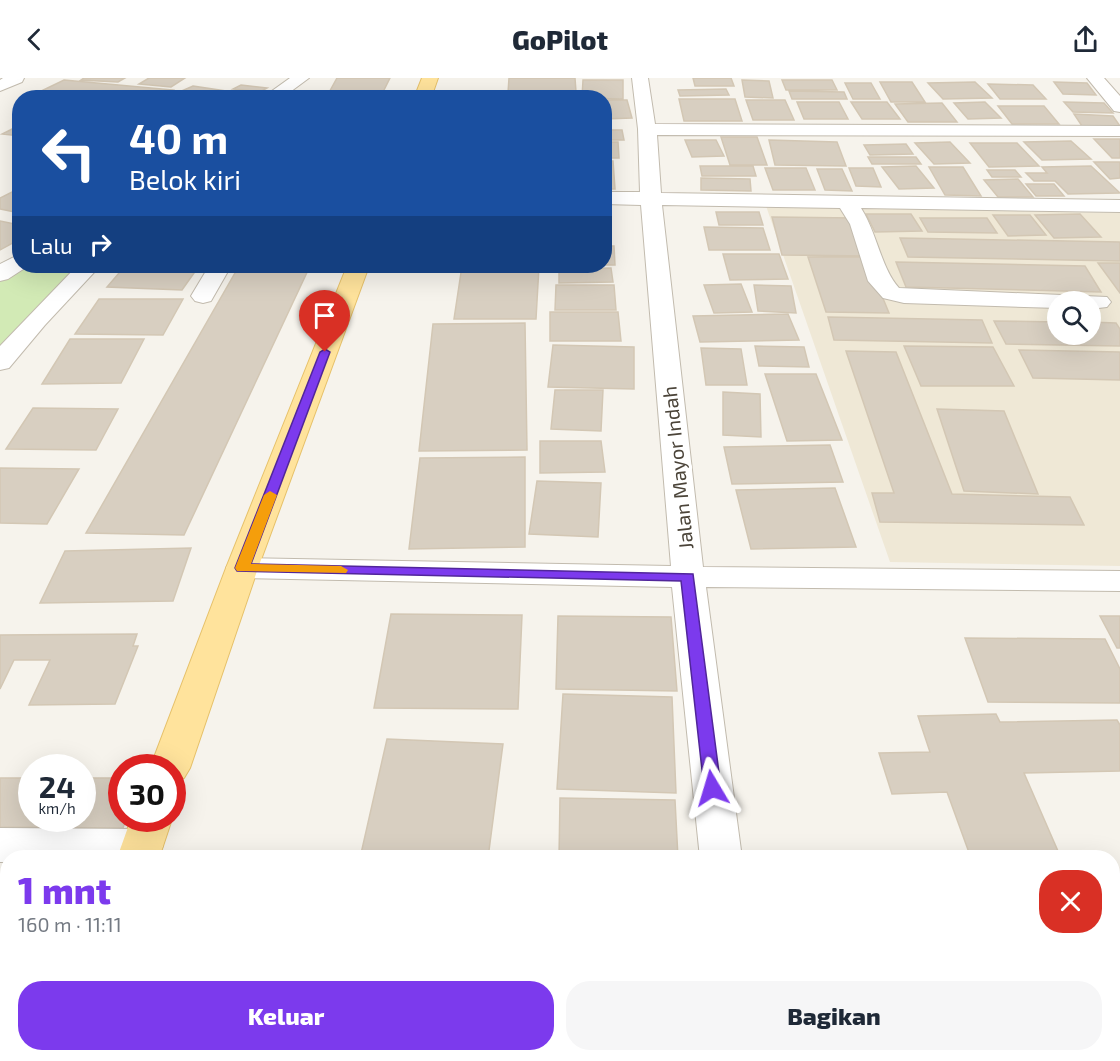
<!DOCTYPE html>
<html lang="id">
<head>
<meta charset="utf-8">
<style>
	body { margin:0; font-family:"Exo 2",sans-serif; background:#f6f6f7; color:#1f2937; height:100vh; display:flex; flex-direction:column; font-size:22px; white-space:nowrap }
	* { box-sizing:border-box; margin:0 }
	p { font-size:20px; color:#747a83 }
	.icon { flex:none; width:33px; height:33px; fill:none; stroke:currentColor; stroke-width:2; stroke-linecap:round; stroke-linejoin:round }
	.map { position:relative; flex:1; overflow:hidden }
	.panel { position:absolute; left:0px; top:772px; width:1120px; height:212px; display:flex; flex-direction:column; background:#fff; border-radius:24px 24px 0 0; box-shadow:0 6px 24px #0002 }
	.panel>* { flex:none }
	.top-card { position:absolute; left:12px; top:12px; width:600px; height:183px; border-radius:24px; box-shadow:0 6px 24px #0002; background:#1a4fa0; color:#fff; overflow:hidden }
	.buttons { position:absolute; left:1047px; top:213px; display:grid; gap:12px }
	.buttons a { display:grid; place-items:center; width:54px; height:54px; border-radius:50%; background:#fff; box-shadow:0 6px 24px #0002; font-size:30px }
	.speed { position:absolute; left:18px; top:676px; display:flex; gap:12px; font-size:30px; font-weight:700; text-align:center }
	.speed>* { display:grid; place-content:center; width:78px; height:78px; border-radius:50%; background:#fff; box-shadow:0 6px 24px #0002; line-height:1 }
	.speed small { font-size:15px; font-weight:400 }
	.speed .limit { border:9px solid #d22; background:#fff; color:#111 }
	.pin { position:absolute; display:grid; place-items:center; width:51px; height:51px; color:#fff; margin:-62px -26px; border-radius:50% 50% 50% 0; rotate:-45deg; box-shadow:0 0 6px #0007 }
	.pin .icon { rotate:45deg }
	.me { position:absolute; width:66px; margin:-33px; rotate:353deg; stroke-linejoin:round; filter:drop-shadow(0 0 4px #0008) }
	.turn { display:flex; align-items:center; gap:21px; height:126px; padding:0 18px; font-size:27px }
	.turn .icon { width:78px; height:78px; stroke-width:2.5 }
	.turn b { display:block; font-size:42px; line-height:51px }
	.then { display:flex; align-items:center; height:57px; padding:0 18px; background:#0003; gap:12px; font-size:22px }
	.round { display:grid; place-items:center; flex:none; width:63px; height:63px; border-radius:24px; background:#f6f6f7 }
	.head { display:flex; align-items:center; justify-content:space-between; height:102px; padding:0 18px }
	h1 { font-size:36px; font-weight:800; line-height:45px; color:#7c3aed }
	.primary-button { display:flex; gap:12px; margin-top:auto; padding:12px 18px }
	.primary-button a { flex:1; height:69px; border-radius:24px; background:#7c3aed; color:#fff; font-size:24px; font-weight:800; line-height:69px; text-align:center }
	.primary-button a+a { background:#f6f6f7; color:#1f2937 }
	header { display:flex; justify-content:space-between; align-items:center; height:78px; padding:0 18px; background:#fff; font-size:27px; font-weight:800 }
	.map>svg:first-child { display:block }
	.education { fill:#efe8d6; fill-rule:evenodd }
	.green { fill:#d2eab5 }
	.building { fill:#d8cfc1; stroke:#d3c7b4; stroke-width:1.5 }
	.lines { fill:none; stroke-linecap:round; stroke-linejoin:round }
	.minor-casing { stroke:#c2bbae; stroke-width:2 }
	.major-casing { stroke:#e6c16a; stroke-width:2 }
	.minor { fill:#fff; fill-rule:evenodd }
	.major { fill:#ffe39c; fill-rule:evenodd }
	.route { fill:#7c3aed; stroke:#51269a; stroke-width:1.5 }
	.slow { fill:#f59e0b }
	.labels { text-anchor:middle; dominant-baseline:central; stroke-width:6; stroke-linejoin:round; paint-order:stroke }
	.street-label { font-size:20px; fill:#4b4439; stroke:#fff }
</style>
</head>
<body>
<header><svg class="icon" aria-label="back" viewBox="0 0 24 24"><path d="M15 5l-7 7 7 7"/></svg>GoPilot<svg class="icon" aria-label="share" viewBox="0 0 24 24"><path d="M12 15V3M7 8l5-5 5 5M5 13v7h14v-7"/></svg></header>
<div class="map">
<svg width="1120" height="983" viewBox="0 0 1120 983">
	<rect width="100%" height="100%" fill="#f6f3ec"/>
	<path class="education" d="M766,128l354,7v353l-230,-4zM1058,224h32v32h-32z"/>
	<path class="green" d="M20,188h66l-53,55 -33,39v-84z"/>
	<path class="building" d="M84,0h41l-7,4 -37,-2z
		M149,0h36l-14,9 -32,-3z
		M337,0h53l-10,20h-54z
		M509,0h66l1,14 -68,1z
		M693,0h38l3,8h-39z
		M64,2l109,10 -13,8h-71l-50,-6z
		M583,2h40v19l-41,-1z
		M742,2l27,1 4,17 -28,-1z
		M782,2h50l5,10h-51z
		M880,4h32l13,20h-34z
		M975,4l17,16 -49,1 -15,-16z
		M1054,4l33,1 9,12 -33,-1z
		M845,5h26l9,16h-27z
		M988,6l45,1 13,14h-46z
		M241,7l26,3 -7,4 -27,-3z
		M193,8l46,7 -10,5h-24l-28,-5z
		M726,11l3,6 -49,1 -2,-6z
		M789,13l55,1 3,7h-55z
		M510,16l66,1v3h-67z
		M679,21h56l7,22h-58z
		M604,22h23l5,18 -28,1z
		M746,22h39l9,20h-41z
		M797,24h42l9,17h-44z
		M851,24h36l13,17h-38z
		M985,24l16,16 -33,1 -14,-16z
		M1064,24l40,1 9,10 -40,-1z
		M942,25l15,19h-49l-13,-18z
		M998,28h46l15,18h-47z
		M1074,36l39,2 7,10v5l-36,-2z
		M20,47v11l-18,-2z
		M604,52h18l2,10h-20z
		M721,59h36l10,28h-37z
		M1094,61h26v19h-8z
		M685,62h31l8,16 -32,1z
		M769,62l68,2 9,24 -71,-1z
		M1071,63l20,18 -49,1 -18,-18z
		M604,64h14l1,16h-15z
		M950,64l20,21 -36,1 -19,-21z
		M970,65h47l22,23 -50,1z
		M906,66l7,10 -43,1 -6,-10z
		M868,79h48l5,7h-49z
		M604,83h9l2,28h-11z
		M1094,84h26v16l-10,1z
		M700,88h53l3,10h-54z
		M916,88l18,22 -35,1 -17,-22z
		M1091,88l29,27 -52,1 -13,-13h-21l-8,-8h21l-5,-6z
		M929,89h34l18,29 -36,-1z
		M765,90h41l9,22h-42z
		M849,90h24l8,19 -25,-1z
		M817,91h25l10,22 -27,-1z
		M987,92h28l6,7h-29z
		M701,100l49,1 1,12 -50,-1z
		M1018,101l15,18h-35l-14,-17z
		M1026,106h28l10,12h-28z
		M20,110v25l-20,-4v-11z
		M716,134h43l4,13h-44z
		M866,136h45l11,17 -47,1z
		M1080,136l21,23 -47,1 -19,-23z
		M993,137h37l16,20 -38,1z
		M604,138h3l4,25h-7z
		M772,139l83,1 15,38 -88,-1z
		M920,140h67l10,15 -69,-1z
		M0,143l20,4v14l-20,11z
		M704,149l59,1 7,22h-61z
		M900,160l220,4v19l-212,-4z
		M604,168h10l1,19h-11z
		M723,176h56l9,25 -58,1z
		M808,179h58l23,56 -63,-1z
		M896,184l189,4 16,26 -195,-5z
		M1098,185h22v30z
		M125,188h74l-17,24 -75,-3z
		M239,188h71l-126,269 -98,-2z
		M462,188h77l-3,53h-82z
		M611,190l2,14 -54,1v-14z
		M741,206l11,28 -38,1 -10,-28z
		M556,207h58l2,25h-61z
		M754,207l37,1 5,27 -38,-2z
		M99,221h84l-20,36 -88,-1z
		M550,234h68l3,29h-71z
		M788,236l11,26 -99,2 -7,-26z
		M828,239l154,3 10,23 -158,-3z
		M994,243l64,1v12h32v-12l26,1 4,6v17l-114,-2z
		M525,245l2,127 -108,1 14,-127z
		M70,261h74l-23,44 -79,1z
		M553,267l81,2v42l-86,-2z
		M755,268l49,1 5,20 -50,-1z
		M904,268l89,1 21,39h-93z
		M701,270l40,1 6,36h-41z
		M1019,272l101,2v28l-87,-2z
		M846,273l50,1 56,142 118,3 14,28 -204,-3 -8,-29h22z
		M765,296h51l26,66 -55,1z
		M555,312h48l-2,41 -50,-2z
		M723,314l37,2 1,43 -38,-2z
		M33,330l85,1 -22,41 -90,-1z
		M937,331l67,2 34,83 -74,-3z
		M540,363h61l4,31 -65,1z
		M830,367l13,37 -111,2 -8,-37z
		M525,379v90l-116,2 11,-91z
		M0,390l79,1 -32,55 -47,-1z
		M537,403l64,2 -3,54 -69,-3z
		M835,410l21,59 -105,2 -15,-59z
		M191,470l-18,53 -133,2 25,-52z
		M391,536l131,1 -4,94 -144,-1z
		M558,538l113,1 6,74 -121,-2z
		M1100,538h20v32h-3z
		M137,556l-4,12h5l-23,58 -86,1 21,-45h-36l-14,29v-54z
		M965,560l140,1 15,30v34l-132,-1z
		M563,616l109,3 4,96 -119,-4z
		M996,636l4,8 117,-2 3,5v46l-96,2 37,85h-90l-24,-66 -55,2 -13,-41 51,-1 -12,-36z
		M387,661l116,5 -15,114h-128z
		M0,700h32v41h50v-41h40v41h4l-3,9 -123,-1z
		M560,720l115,2 3,58h-119z
		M0,799l8,1v173l-5,10h-3z
		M277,976h193l-1,7h-193z
		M542,976h140v7h-140z"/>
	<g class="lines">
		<g class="minor-casing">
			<path id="minor" d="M3,0h21l-2,4 -22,9v-11z
				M290,0h19l-27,20h-20z
				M632,0h16l7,46 465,2v10l-463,-1 4,58 459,7v12l-259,-4c16,25 20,60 38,80l208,9 4,5 -4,5 -17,2v-7h-32v6l-154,-5 -21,-5 -15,-17 -18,-57 -10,-16 -178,-3 41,362 417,4v20l-414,-4 36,271h-42l-28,-271 -430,-9 -12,-3 -4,-7 4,-7 12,-3 429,8 -30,-361 -37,-1v-12h36l-2,-63z
				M1087,0h17l16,18v16l-6,-1z
				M20,176v12h8l-20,13 -8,2v-17z
				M77,188h23l-55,59 -36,43 -9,2v-24z
				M209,188h22l-20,35 -8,2 -8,-2 -4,-5z
				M0,750l142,1 15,5 6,12 -7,12h-148v4h-8z
				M719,976h50l1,7h-50z"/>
		</g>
		<g class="major-casing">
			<path id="major" d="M422,0h16l-7,20h-17z
				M347,188h22l-111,302 -68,200 -6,10 -12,4v-14h-22l76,-200z
				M131,741h41l-13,39h-42z
				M48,976h49l-2,7h-50z"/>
		</g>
		<use href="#minor" class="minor"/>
		<use href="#major" class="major"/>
	</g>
	<path class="route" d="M325,271l5,3 -79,212 442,10 28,214 -3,4 -6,2 -6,-2 -2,-4 -23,-207 -444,-10 -2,-3 85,-216z"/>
	<path class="slow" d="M270,413l7,4 -26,69 90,2 7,4 -2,3 -109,-2 -2,-3 29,-73z"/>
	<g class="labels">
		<g class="street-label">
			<text transform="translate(677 390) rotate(-96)">Jalan Mayor Indah</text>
		</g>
	</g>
</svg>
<div class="buttons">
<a><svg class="icon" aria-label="search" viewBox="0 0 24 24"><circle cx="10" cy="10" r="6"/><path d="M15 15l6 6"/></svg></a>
</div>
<div class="speed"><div>24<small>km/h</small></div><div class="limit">30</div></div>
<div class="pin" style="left:325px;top:274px;background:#d93025"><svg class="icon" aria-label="arrive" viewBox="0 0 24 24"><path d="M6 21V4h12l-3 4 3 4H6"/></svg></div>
<svg class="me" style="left:712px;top:710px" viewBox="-20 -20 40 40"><path d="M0-17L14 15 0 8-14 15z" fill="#7c3aed" stroke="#fff" stroke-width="4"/></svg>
<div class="top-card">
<div class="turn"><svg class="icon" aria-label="left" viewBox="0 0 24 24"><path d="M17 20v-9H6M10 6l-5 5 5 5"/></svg><div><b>40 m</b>Belok kiri</div></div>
<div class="then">Lalu<svg class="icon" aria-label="right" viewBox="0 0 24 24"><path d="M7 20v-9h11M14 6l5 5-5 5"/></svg></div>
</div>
<section class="panel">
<div class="head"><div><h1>1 mnt</h1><p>160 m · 11:11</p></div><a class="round" style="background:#d93025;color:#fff"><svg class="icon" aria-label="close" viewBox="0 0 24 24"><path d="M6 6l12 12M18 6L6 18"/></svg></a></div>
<div class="primary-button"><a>Keluar</a><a>Bagikan</a></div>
</section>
</div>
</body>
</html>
